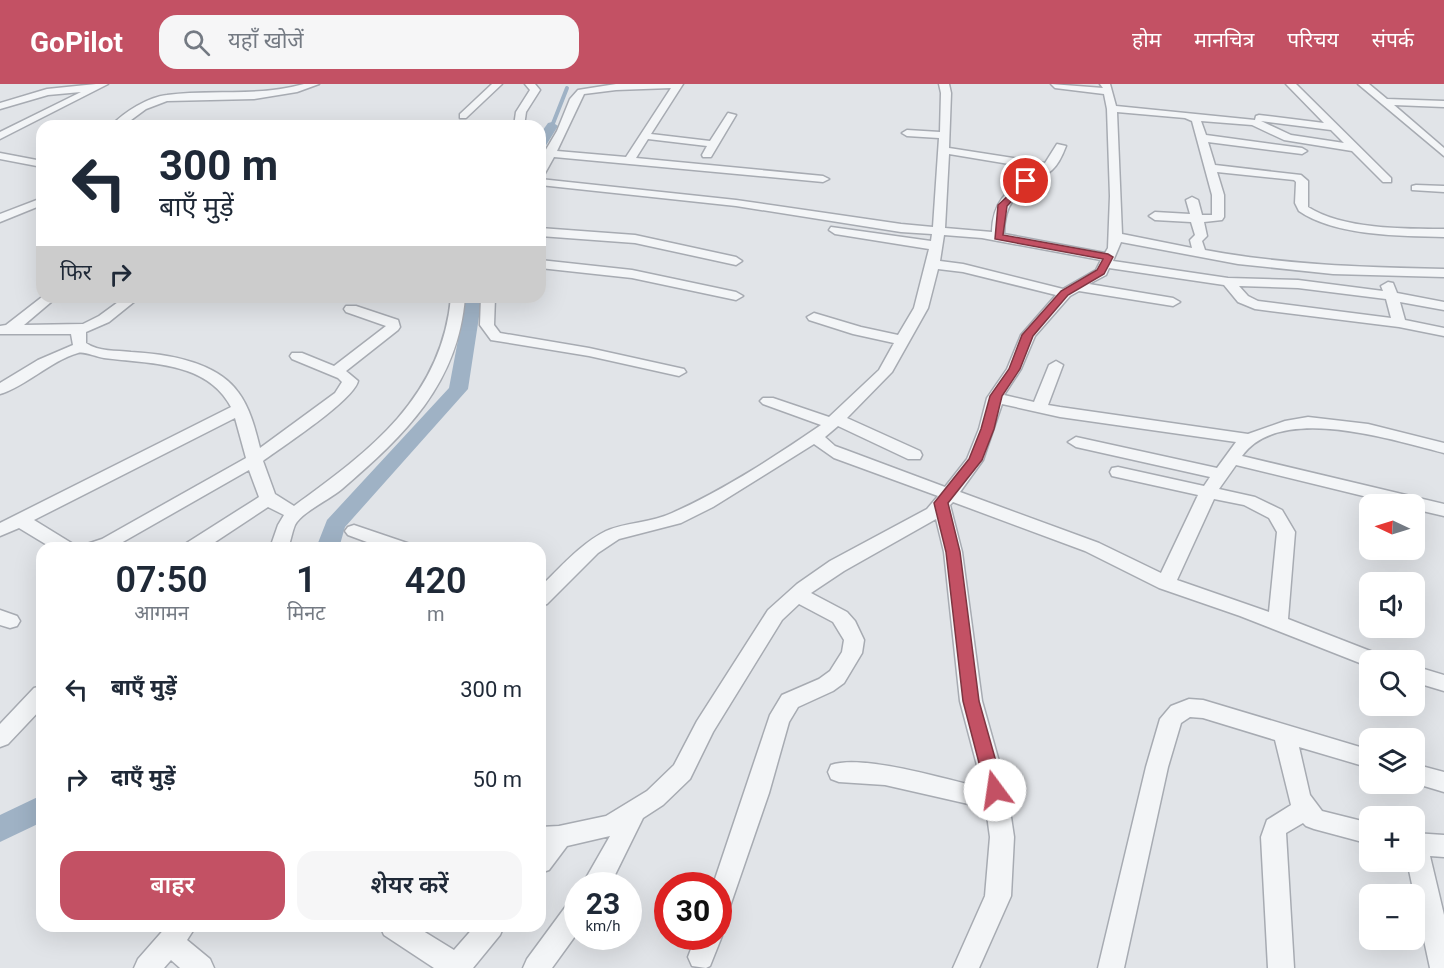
<!DOCTYPE html>
<html lang="hi">
<head>
<meta charset="utf-8">
<style>
	body { margin:0; font-family:Roboto,"Noto Sans Devanagari",sans-serif; background:#f6f6f7; color:#1f2937; height:100vh; display:flex; flex-direction:column; font-size:22px; white-space:nowrap }
	* { box-sizing:border-box; margin:0 }
	p { font-size:20px; color:#747a83 }
	.icon { flex:none; width:33px; height:33px; fill:none; stroke:currentColor; stroke-width:2; stroke-linecap:round; stroke-linejoin:round }
	.map { position:relative; flex:1; overflow:hidden }
	.drawer { position:absolute; left:36px; top:458px; width:510px; height:390px; display:flex; flex-direction:column; background:#fff; border-radius:18px; box-shadow:0 6px 24px #0002 }
	.drawer>* { flex:none }
	.top-card { position:absolute; left:36px; top:36px; width:510px; height:183px; border-radius:18px; box-shadow:0 6px 24px #0002; background:#fff; color:#1f2937; overflow:hidden }
	.needle { width:39px; rotate:274deg }
	.tools { position:absolute; left:1359px; top:410px; display:grid; gap:12px }
	.tools a { display:grid; place-items:center; width:66px; height:66px; border-radius:12px; background:#fff; box-shadow:0 6px 24px #0002; font-size:30px }
	.speed { position:absolute; left:564px; top:788px; display:flex; gap:12px; font-size:30px; font-weight:700; text-align:center }
	.speed>* { display:grid; place-content:center; width:78px; height:78px; border-radius:50%; background:#fff; box-shadow:0 6px 24px #0002; line-height:1 }
	.speed small { font-size:15px; font-weight:400 }
	.speed .limit { border:9px solid #d22; background:#fff; color:#111 }
	.pin { position:absolute; display:grid; place-items:center; width:51px; height:51px; color:#fff; margin:-26px; border:3px solid #fff; border-radius:50%; box-shadow:0 2px 6px #0007 }
	.me { position:absolute; width:66px; margin:-33px; rotate:346deg; stroke-linejoin:round; filter:drop-shadow(0 0 4px #0008) }
	.turn { display:flex; align-items:center; gap:21px; height:126px; padding:0 24px; font-size:27px }
	.turn .icon { width:78px; height:78px; stroke-width:2.5 }
	.turn b { display:block; font-size:42px; line-height:51px }
	.then { display:flex; align-items:center; height:57px; padding:0 24px; background:#0003; gap:12px; font-size:22px }
	.eta { display:flex; justify-content:space-evenly; align-items:center; height:102px; text-align:center }
	.eta b { font-size:36px; font-weight:600; line-height:42px }
	.cta { display:flex; gap:12px; margin-top:auto; padding:12px 24px }
	.cta a { flex:1; height:69px; border-radius:18px; background:#c35164; color:#fff; font-size:24px; font-weight:600; line-height:69px; text-align:center }
	.cta a+a { background:#f6f6f7; color:#1f2937 }
	ul { padding:0; list-style:none }
	li { display:flex; align-items:center; gap:18px; height:90px; padding:0 24px }
	li div { flex:1 }
	li b { display:block; font-size:22px }
	li em { font-style:normal }
	header { display:flex; align-items:center; gap:36px; box-sizing:border-box; height:84px; padding:0 30px; background:#c35164; color:#fff }
	header strong { font-size:28px }
	nav { display:flex; gap:33px; margin-inline-start:auto; font-size:21px }
	.search { width:420px; height:54px; background:#f6f6f7; display:flex; align-items:center; gap:15px; box-sizing:border-box; padding:0 21px; border-radius:18px; color:#747a83; font-size:22px }
	.map>svg:first-child { display:block }
	.lines { fill:none; stroke-linecap:round; stroke-linejoin:round }
	.stream { stroke:#9fb2c5; stroke-width:4 }
	.canal { fill:#9fb2c5; fill-rule:evenodd }
	.minor-casing { stroke:#a7abb2; stroke-width:3 }
	.minor { fill:#f3f5f7; fill-rule:evenodd }
	.route { fill:#c35164; stroke:#7f3541; stroke-width:1.5 }
</style>
</head>
<body>
<header>
<strong>GoPilot</strong>
<div class="search"><svg class="icon" aria-label="search" viewBox="0 0 24 24"><circle cx="10" cy="10" r="6"/><path d="M15 15l6 6"/></svg>यहाँ खोजें</div>
<nav><a>होम</a><a>मानचित्र</a><a>परिचय</a><a>संपर्क</a></nav>
</header>
<div class="map">
<svg width="1444" height="884" viewBox="0 0 1444 884">
	<rect width="100%" height="100%" fill="#e1e4e8"/>
	<g class="lines">
		<path class="stream" d="M552,42l15,-38"/>
		<path class="canal" d="M552,38l6,4 -13,21 -5,1v-14l8,-11z
			M466,213h16l-14,92 -123,138 -6,21h-23l11,-28 122,-132z
			M42,711v27l-42,20v-27z"/>
		<g class="minor-casing">
			<path id="minor" d="M96,0h12l-108,55v-7l81,-40 -33,3 -48,14v-6l47,-14z
				M304,0h15l-22,8 -43,7 -87,2 -21,8 -23,17h-12c13,-14 37,-29 56,-31 46,-6 92,2 137,-11z
				M492,0h10l-36,34h-6v-4z
				M525,0h10l5,6 -14,22 -2,14h-10l2,-14 14,-22z
				M616,0h67l-32,50 59,7 18,-28 8,2 -25,42h-8l-1,-2 5,-9 -59,-7 -12,19 187,18 6,3 -6,3 -269,-25 -10,18 -4,1v-13l4,-10 13,-22 13,-32 8,-9zM671,4l-45,69 -69,-6 27,-57 32,-4z
				M939,0h10l2,9 -2,55 96,15 12,-19 9,2c-3,8 -8,19 -14,24 -27,21 -48,24 -48,64l101,19 3,-5 2,-52 -3,-87 -3,-15 -49,-6 -4,-4 52,4 -3,-4h10l6,22 139,14 1,-4 3,-1 65,8 -38,-39h10l95,94v4h-8l-31,-31 -68,-11 -32,-15 -51,-4 5,14 96,13 5,3 -5,3 -94,-12 7,23 86,10 7,6v26c34,22 96,22 136,22v8c-43,-1 -109,-1 -145,-26l-4,-8 1,-21 -2,-2 -77,-8 7,23v22l-2,3 -18,2 3,14 -5,5 3,9c79,15 159,17 239,19v8l-111,-3 -95,-10 -117,-22 -8,19 115,17 70,2 85,11 -2,-5 7,-4 5,1 4,10 47,9v8l-44,-8 5,18 39,8v8l-45,-9 -144,-18 -17,-7 -14,-17 -115,-17 -3,7 -17,9 84,14 7,4 -7,4 -94,-15 -9,5 -35,40 -14,33 -17,26 30,7 15,-37 7,-4 7,4 -15,40 12,2 188,27 37,-13 23,-4 60,7 76,19v10c-52,-13 -164,-50 -202,3l202,48v12l-30,-7v-5h-18l-160,-39 -17,24 36,8 27,13 13,22 -7,87 90,35 3,6h-11v7l-130,-51 -81,-28 -74,-37 -132,-49 -3,3 12,47 20,149 25,89 7,47 -3,59 -32,72h-26l32,-72 5,-59 -4,-29 -101,-23 -46,-3 -8,-3 -3,-7 3,-7c32,-11 117,15 152,23l-23,-87 -16,-149 -8,-33 -92,52 -33,22 36,19 8,9 9,19 -2,13 -18,30 -11,8 -35,16 -9,15 -20,71 -42,122 -9,4v-34h-5l57,-170 12,-20 37,-16 11,-8 12,-19 2,-12 -11,-18 -34,-18 -17,16 -69,112 -23,47 -27,26 -20,13 -33,67h-28l28,-49 -43,10 -18,24 -9,3v-46l19,-1 47,-10 41,-25 27,-26 23,-44 71,-111 29,-26 33,-23 97,-52 11,-13 -104,-38 -20,-14 -101,63 -32,16 -62,16 -21,14 -51,51 -7,2v-19c20,-19 40,-43 66,-56 20,-9 45,-8 66,-18 52,-23 102,-56 149,-88l-58,-21 -3,-3 3,-3h10l56,19 50,-47 15,-27 -41,-9 -44,-14 -2,-3 7,-4 47,14 37,8 16,-27 15,-59 -94,-15 -6,-4 2,-3 100,14 1,-7 -31,-2 -165,-26 -196,-21v-6l196,21 165,24 32,3 6,-89 -32,-2 -5,-3 5,-3 33,2 1,-39zM1117,28l68,6 7,3 20,74v20h-10l-4,-15 -6,-3 -6,3 4,14 -35,-2 -6,4 6,4 36,2 4,13 -5,5 2,8 -70,-14zM1261,37l70,9 13,13 -53,-8zM949,70l90,15c-26,19 -46,26 -47,63l-47,-4zM944,151l38,3 119,22 -5,10 -33,19 -100,-25 -23,-3zM938,185l25,3 93,23 -35,40 -14,34 -20,29 -8,31 -12,30 -22,28 -99,-37 -11,-4 -10,-9 13,-11 70,33h12l2,-4 -2,-4 -73,-33 45,-46 36,-64zM1239,202l59,2 88,11 5,19 -133,-17 -10,-5zM1002,320l58,13 176,25 -19,26 -141,-31 -8,5 8,5 134,30 -6,9 -86,-19 -6,1 -2,4 2,4 86,19 -37,78 -62,-30 -139,-51 23,-32zM1214,415l30,6 25,13 8,14 -8,80 -92,-32z
				M1358,0h11l18,15 57,2v6l-50,-2 50,43v8z
				M0,69l42,8v6l-42,-8z
				M1416,101l28,1v6l-32,-2v-4z
				M42,114v7l-42,17v-8z
				M540,144l95,7 101,22 6,4 -6,4 -101,-22 -95,-7z
				M540,176l92,10 104,22 7,4 -7,4 -104,-22 -92,-10z
				M42,213h15l-33,28 59,-1 16,-8 26,-19h15l-31,25 -23,10v11c13,9 30,7 45,9 35,2 85,9 107,40 12,16 17,36 22,56l75,-55 7,-11 -4,-4 -46,-19 -2,-3 2,-3h10l32,13 52,-40 -40,-14 -2,-3 2,-3h10l42,14 2,7 -2,3 -52,41 12,10c-4,19 -76,66 -95,80l12,33 19,12c76,-55 148,-109 157,-209h14c-7,87 -60,138 -123,192 -13,11 -40,23 -47,36 -3,7 -4,15 -7,23h-18l8,-23 6,-10 -16,-8 -62,41h-23l2,-4 74,-47 -10,-27 -135,77 -29,1 2,-4 15,-5 144,-81 -11,-40 -201,102 39,24 2,4h-23l-33,-20 -19,8v-13l231,-116c-24,-46 -82,-43 -127,-49 -8,-1 -20,-7 -26,-5 -28,8 -53,34 -78,41v-11l38,-23 35,-15 -2,-11h-71v-8l6,-1z
				M481,213h14l-1,28 6,8 89,15 95,21 2,3 -7,4 -90,-20 -98,-16 -11,-15z
				M354,441l56,19 2,4h-29l-35,-13 -3,-4 3,-4z
				M0,526l17,6 3,5 -3,5 -7,2 -10,-3z
				M1414,582l30,9v16l-30,-9z
				M42,602v22l-34,36 -8,3v-23l34,-36z
				M1189,615l14,1 167,50v18l-71,-21 11,48 12,16 48,12v21l-56,-15 -8,-3 -3,-3 -17,10 8,135h-26l-7,-131 6,-17 24,-15 -16,-65 -72,-22 -13,-1 -9,6 -13,44 -44,201h-26l48,-201 14,-48 11,-13z
				M1414,680l30,8v20l-30,-9z
				M1414,749l30,2v22l-14,-1 14,59v53h-14l-23,-107h7z
				M578,814v34l-26,36h-29l4,-9 42,-57z
				M167,842h29l-9,14 23,19 4,9h-34l-9,-8 -7,8h-30l4,-9z
				M380,842h35l39,24 21,-24h29l-4,9 -27,33h-39l-50,-33z
				M718,844l4,8 -12,30 -4,2 -14,-2 -4,-9 8,-21h22z"/>
		</g>
		<use href="#minor" class="minor"/>
	</g>
	<path class="route" d="M1026,95l5,2 -2,2 -22,23 -4,29 105,19 5,3 -9,17 -36,21 -35,41 -13,33 -18,27 -8,33 -12,31 -34,43 12,49 19,149 25,89 -3,5 -6,2 -6,-2 -3,-5 -23,-89 -17,-149 -12,-49 35,-44 12,-30 9,-33 19,-27 13,-34 39,-44 36,-21 6,-11 -108,-20 3,-34z"/>
</svg>
<div class="tools">
<a><svg class="needle" viewBox="-14 -14 28 28"><path d="M0-13l5 13h-10z" fill="#e53935"/><path d="M0 13l5-13h-10z" fill="#747a83"/></svg></a>
<a><svg class="icon" aria-label="sound" viewBox="0 0 24 24"><path d="M4 9h4l5-4v14l-5-4H4zM17 9q2 3 0 6"/></svg></a>
<a><svg class="icon" aria-label="search" viewBox="0 0 24 24"><circle cx="10" cy="10" r="6"/><path d="M15 15l6 6"/></svg></a>
<a><svg class="icon" aria-label="layers" viewBox="0 0 24 24"><path d="M12 4l9 5-9 5-9-5zM3 14l9 5 9-5"/></svg></a>
<a>+</a>
<a>−</a>
</div>
<div class="speed"><div>23<small>km/h</small></div><div class="limit">30</div></div>
<div class="pin" style="left:1026px;top:97px;background:#d93025"><svg class="icon" aria-label="arrive" viewBox="0 0 24 24"><path d="M6 21V4h12l-3 4 3 4H6"/></svg></div>
<svg class="me" style="left:995px;top:706px" viewBox="-20 -20 40 40"><circle r="19" fill="#fff"/><path d="M0-13L10 11 0 6-10 11z" fill="#c35164"/></svg>
<div class="top-card">
<div class="turn"><svg class="icon" aria-label="left" viewBox="0 0 24 24"><path d="M17 20v-9H6M10 6l-5 5 5 5"/></svg><div><b>300 m</b>बाएँ मुड़ें</div></div>
<div class="then">फिर<svg class="icon" aria-label="right" viewBox="0 0 24 24"><path d="M7 20v-9h11M14 6l5 5-5 5"/></svg></div>
</div>
<section class="drawer">
<div class="eta">
<div><b>07:50</b><p>आगमन</p></div>
<div><b>1</b><p>मिनट</p></div>
<div><b>420</b><p>m</p></div>
</div>
<ul>
<li><svg class="icon" aria-label="left" viewBox="0 0 24 24"><path d="M17 20v-9H6M10 6l-5 5 5 5"/></svg><div><b>बाएँ मुड़ें</b></div><em>300 m</em></li>
<li><svg class="icon" aria-label="right" viewBox="0 0 24 24"><path d="M7 20v-9h11M14 6l5 5-5 5"/></svg><div><b>दाएँ मुड़ें</b></div><em>50 m</em></li>
</ul>
<div class="cta"><a>बाहर</a><a>शेयर करें</a></div>
</section>
</div>
</body>
</html>
